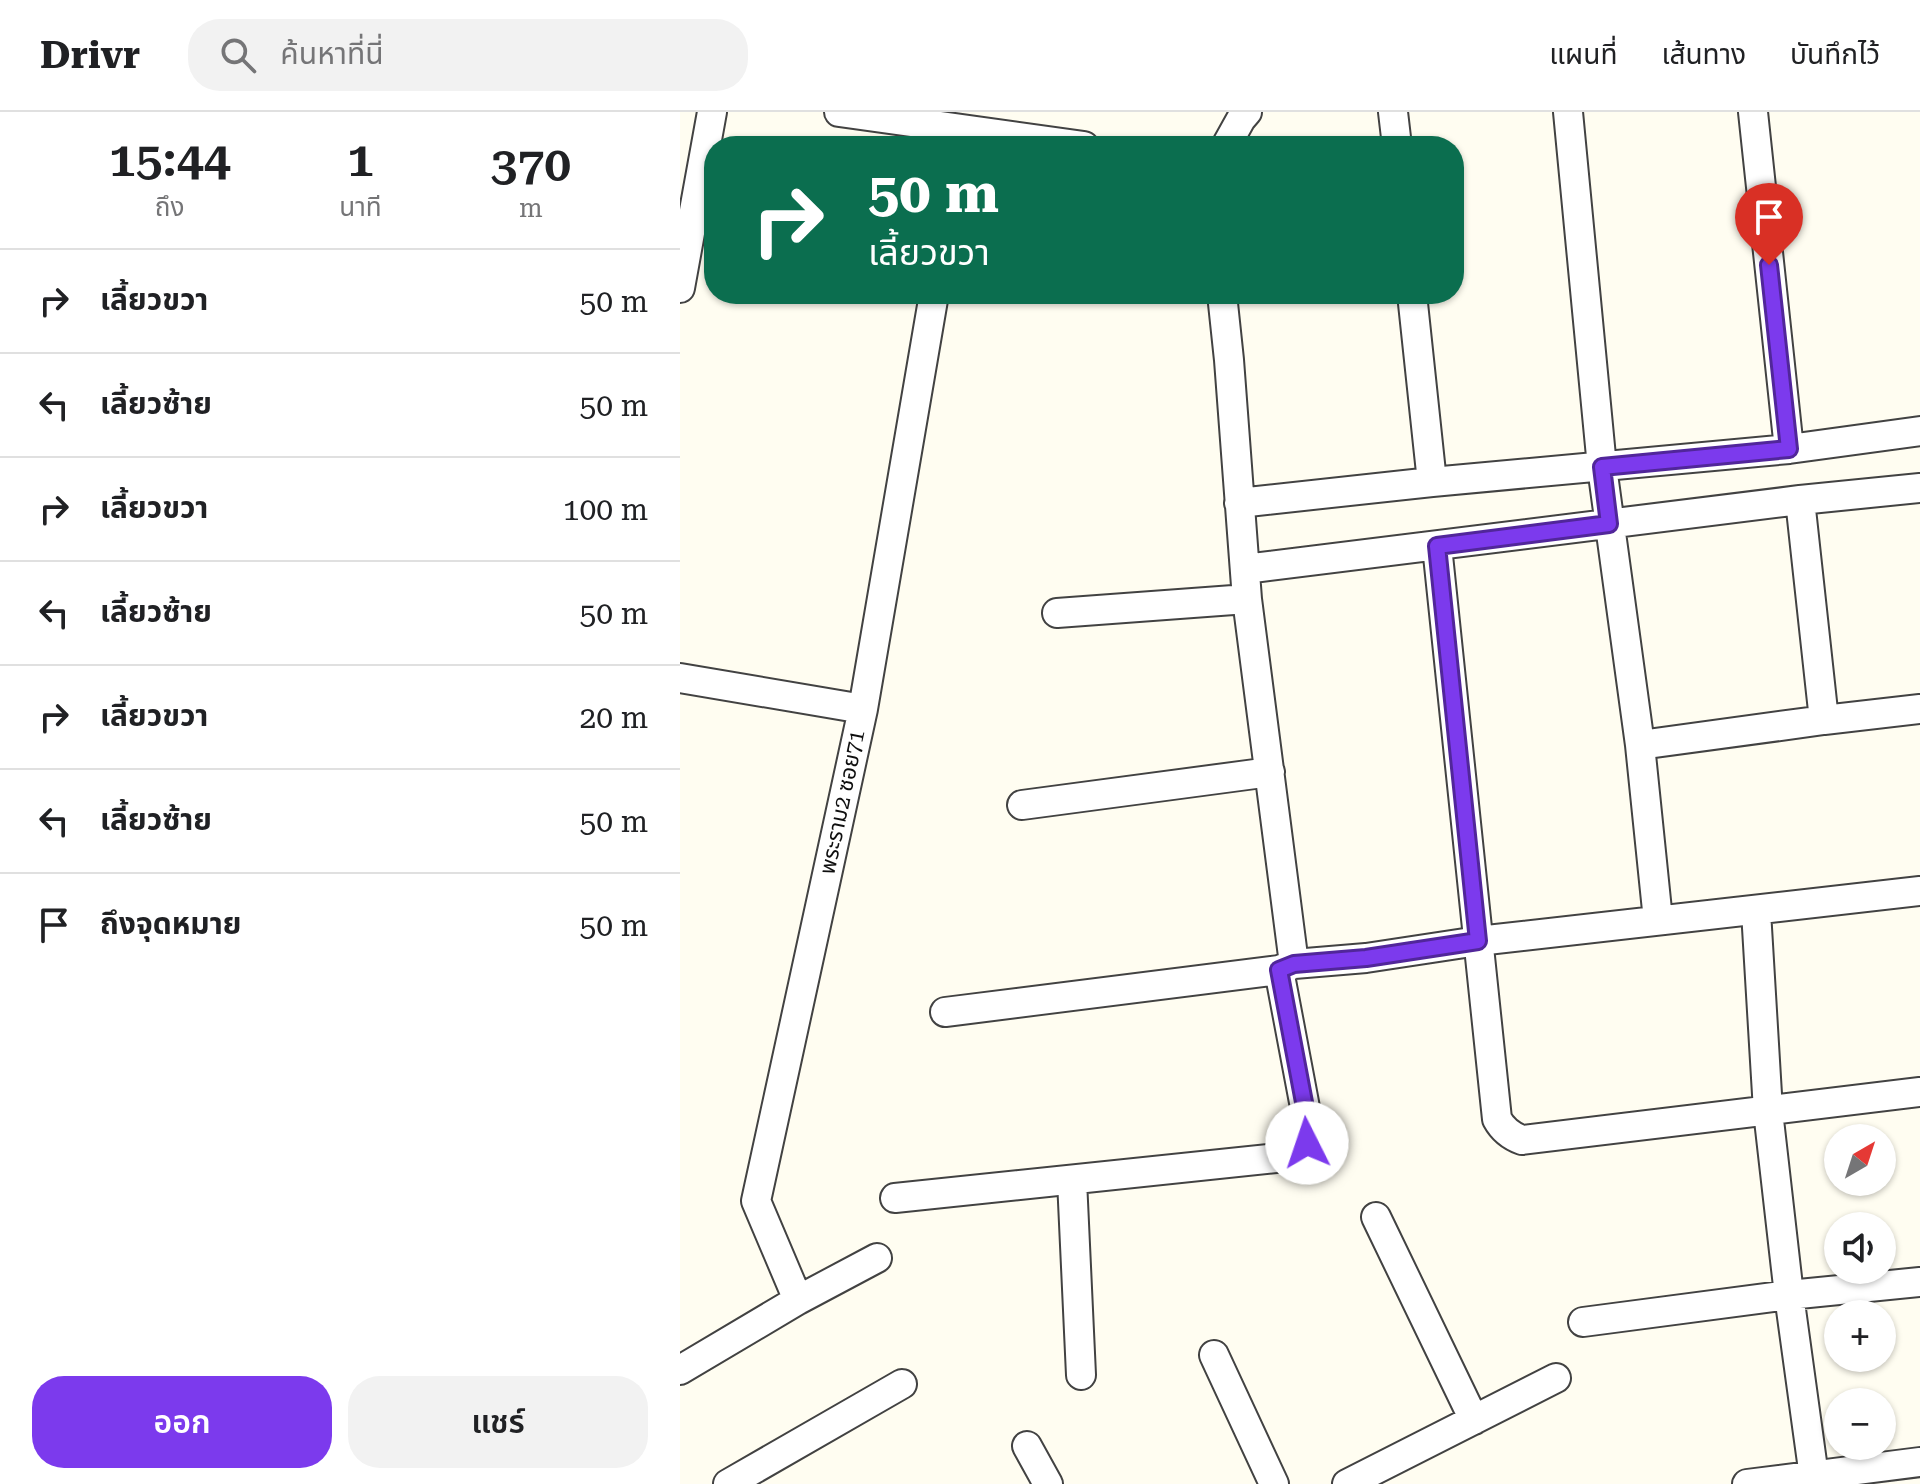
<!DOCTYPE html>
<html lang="th">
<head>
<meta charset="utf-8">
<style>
	body { margin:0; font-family:"Roboto Serif","Noto Sans Thai",serif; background:#f2f2f2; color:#202124; height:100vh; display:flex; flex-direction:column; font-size:30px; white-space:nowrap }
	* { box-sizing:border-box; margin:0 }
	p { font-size:26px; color:#757577 }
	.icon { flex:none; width:44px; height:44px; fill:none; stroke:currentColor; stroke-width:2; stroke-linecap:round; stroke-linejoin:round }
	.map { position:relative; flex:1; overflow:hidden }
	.sheet { display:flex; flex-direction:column; background:#fff; width:680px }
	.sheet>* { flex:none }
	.top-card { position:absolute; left:24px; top:24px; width:760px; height:168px; border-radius:32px; box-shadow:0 2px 6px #0004; background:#0b6e4f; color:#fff; overflow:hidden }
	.needle { width:52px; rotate:39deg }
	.buttons { position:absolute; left:1144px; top:1012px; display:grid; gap:16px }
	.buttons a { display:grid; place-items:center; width:72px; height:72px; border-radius:50%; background:#fff; box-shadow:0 2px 6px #0004; font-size:40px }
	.pin { position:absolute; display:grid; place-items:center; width:68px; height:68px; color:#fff; margin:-82px -34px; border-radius:50% 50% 50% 0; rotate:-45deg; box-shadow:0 0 8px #0007 }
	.pin .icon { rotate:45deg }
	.me { position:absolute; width:88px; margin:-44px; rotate:356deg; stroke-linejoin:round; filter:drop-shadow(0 0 6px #0008) }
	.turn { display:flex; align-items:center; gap:28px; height:168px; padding:0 32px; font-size:36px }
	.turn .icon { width:104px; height:104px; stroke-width:2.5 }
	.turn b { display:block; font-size:56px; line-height:68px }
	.eta { display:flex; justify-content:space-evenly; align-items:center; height:136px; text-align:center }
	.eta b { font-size:48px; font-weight:600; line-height:56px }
	.button { display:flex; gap:16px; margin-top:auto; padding:16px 32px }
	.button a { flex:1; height:92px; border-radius:32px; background:#7c3aed; color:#fff; font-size:32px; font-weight:600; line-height:92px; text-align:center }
	.button a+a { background:#f2f2f2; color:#202124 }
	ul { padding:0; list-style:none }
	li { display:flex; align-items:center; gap:24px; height:104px; padding:0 32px; border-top:2px solid #e0e0e0 }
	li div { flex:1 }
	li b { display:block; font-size:30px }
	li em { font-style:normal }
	header { display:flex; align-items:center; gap:48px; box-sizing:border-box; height:112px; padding:0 40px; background:#fff; border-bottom:2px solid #e0e0e0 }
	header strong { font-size:38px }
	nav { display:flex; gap:44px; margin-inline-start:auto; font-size:28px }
	.search { width:560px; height:72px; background:#f2f2f2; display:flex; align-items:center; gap:20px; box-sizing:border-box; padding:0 28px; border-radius:32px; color:#757577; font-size:30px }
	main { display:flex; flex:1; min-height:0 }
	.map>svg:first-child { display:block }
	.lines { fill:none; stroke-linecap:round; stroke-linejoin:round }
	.minor-casing { stroke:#424242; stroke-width:32 }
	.minor { stroke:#fff; stroke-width:28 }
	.route-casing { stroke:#51269a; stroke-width:20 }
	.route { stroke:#7c3aed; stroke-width:14 }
	.labels { text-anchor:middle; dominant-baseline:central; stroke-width:8; stroke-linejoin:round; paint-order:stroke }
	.street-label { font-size:22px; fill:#0f0f0f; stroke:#fff }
</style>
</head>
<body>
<header>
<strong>Drivr</strong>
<div class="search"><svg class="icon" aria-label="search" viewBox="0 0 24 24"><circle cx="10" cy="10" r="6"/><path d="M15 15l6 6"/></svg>ค้นหาที่นี่</div>
<nav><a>แผนที่</a><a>เส้นทาง</a><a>บันทึกไว้</a></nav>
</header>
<main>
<section class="sheet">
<div class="eta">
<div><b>15:44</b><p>ถึง</p></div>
<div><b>1</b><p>นาที</p></div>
<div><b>370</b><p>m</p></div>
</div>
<ul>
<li><svg class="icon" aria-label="right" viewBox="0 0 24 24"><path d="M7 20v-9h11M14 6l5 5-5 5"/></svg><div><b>เลี้ยวขวา</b></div><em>50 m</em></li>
<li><svg class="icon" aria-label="left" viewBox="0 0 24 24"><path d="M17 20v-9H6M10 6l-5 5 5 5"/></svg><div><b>เลี้ยวซ้าย</b></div><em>50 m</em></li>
<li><svg class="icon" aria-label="right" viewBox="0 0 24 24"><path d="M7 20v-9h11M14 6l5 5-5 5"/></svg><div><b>เลี้ยวขวา</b></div><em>100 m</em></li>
<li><svg class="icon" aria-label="left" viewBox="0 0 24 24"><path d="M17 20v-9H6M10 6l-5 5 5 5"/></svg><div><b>เลี้ยวซ้าย</b></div><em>50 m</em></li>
<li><svg class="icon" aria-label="right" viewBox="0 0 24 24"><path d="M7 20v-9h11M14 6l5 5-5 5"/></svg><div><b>เลี้ยวขวา</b></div><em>20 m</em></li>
<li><svg class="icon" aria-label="left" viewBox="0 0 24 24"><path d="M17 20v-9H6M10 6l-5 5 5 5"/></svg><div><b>เลี้ยวซ้าย</b></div><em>50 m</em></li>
<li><svg class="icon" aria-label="arrive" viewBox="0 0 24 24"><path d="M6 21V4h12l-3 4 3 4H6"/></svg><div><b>ถึงจุดหมาย</b></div><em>50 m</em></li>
</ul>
<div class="button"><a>ออก</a><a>แชร์</a></div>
</section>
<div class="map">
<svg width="1240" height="1372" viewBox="0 0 1240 1372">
	<rect width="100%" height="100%" fill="#fffdf1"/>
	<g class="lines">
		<g class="minor-casing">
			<path id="minor" d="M159,0l245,34
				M713,0l4,34
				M888,0l34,355 38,278 18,175
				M1073,0l36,337
				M546,34l15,-27 6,-7
				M0,176l32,-176
				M542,182l7,66 18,239 47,365
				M732,182l20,188
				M559,391l193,-21 357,-33 131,-18
				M757,434l60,573c6,11 14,17 25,21l398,-48
				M565,457l555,-69 120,-12
				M377,501l190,-14
				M0,566l183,31
				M1144,608l96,-11
				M960,633l184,-25 -24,-220
				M342,693l248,-33
				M1076,799l12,200 21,184 26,189
				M265,900l334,-42 15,-6 72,-6 112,-17 442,-50
				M392,1068l9,195
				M215,1086l401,-42 11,-13 3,-9 -31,-164
				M696,1105l98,203
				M118,1188l-42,-99 107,-492 71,-415
				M903,1210l206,-27 131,-13
				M534,1243l60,129
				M0,1258l118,-70 79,-42
				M347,1334l21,38
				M48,1372l174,-100
				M667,1372l209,-106
				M1067,1372l173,-22"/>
		</g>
		<use href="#minor" class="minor"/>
	</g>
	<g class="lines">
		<g class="route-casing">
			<path id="route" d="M627,1031l3,-9 -31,-164 15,-6 72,-6 112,-17 -41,-395 172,-22 -7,-57 187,-18 -20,-184"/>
		</g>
		<use href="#route" class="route"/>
	</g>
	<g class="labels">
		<g class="street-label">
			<text transform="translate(162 690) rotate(-78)">พระราม2 ซอย71</text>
		</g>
	</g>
</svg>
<div class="buttons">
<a><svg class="needle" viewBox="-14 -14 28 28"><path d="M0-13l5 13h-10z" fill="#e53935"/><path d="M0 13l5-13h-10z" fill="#757577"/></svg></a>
<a><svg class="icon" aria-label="sound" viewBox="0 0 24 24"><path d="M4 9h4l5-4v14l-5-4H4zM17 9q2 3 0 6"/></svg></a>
<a>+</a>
<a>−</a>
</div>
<div class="pin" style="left:1089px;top:153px;background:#d93025"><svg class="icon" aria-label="arrive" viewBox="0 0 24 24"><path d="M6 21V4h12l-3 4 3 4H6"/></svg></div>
<svg class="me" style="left:627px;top:1031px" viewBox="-20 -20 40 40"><circle r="19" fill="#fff"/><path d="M0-13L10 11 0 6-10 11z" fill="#7c3aed"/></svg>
<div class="top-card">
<div class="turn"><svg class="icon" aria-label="right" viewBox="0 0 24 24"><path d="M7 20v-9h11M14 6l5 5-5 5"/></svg><div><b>50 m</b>เลี้ยวขวา</div></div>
</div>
</div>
</main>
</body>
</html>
